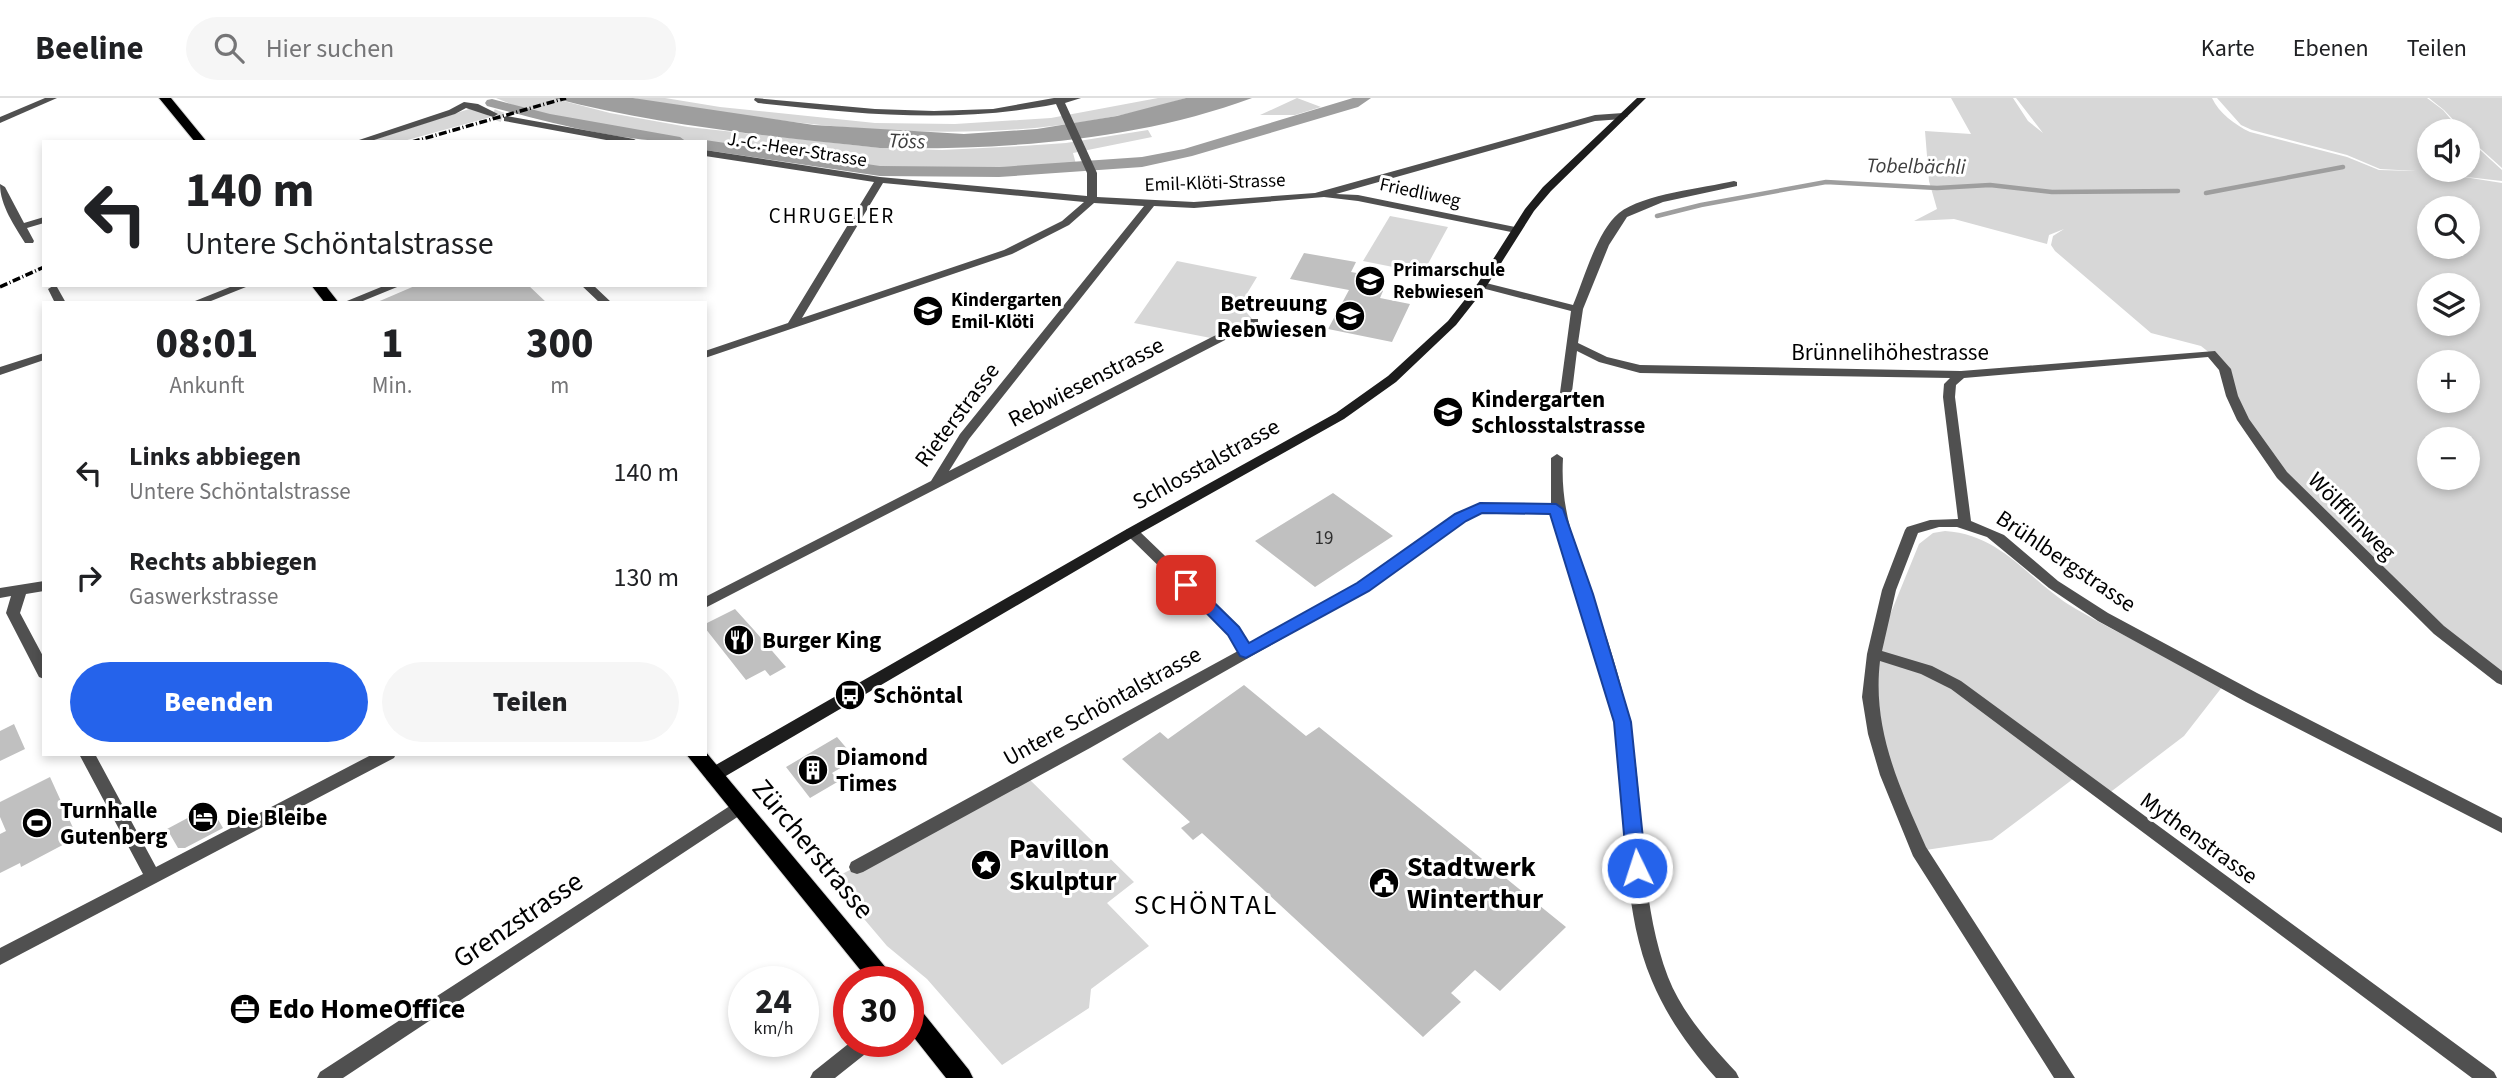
<!DOCTYPE html>
<html lang="de">
<head>
<meta charset="utf-8">
<style>
	body { margin:0; font-family:"Source Sans 3",sans-serif; background:#f6f6f6; color:#202124; height:100vh; display:flex; flex-direction:column; font-size:26px; white-space:nowrap }
	* { box-sizing:border-box; margin:0 }
	p { font-size:23px; color:#757577 }
	.icon { flex:none; width:38px; height:38px; fill:none; stroke:currentColor; stroke-width:2; stroke-linecap:round; stroke-linejoin:round }
	.map { position:relative; flex:1; overflow:hidden }
	.side { position:absolute; left:42px; top:203px; width:665px; height:455px; display:flex; flex-direction:column; background:#fff; border-radius:0px; box-shadow:0 4px 10px #0003 }
	.side>* { flex:none }
	.hud { position:absolute; left:42px; top:42px; width:665px; height:147px; border-radius:0px; box-shadow:0 4px 10px #0003; background:#fff; color:#202124; overflow:hidden }
	.tools { position:absolute; left:2417px; top:21px; display:grid; gap:14px }
	.tools a { display:grid; place-items:center; width:63px; height:63px; border-radius:50%; background:#fff; box-shadow:0 4px 10px #0003; font-size:35px }
	.speed { position:absolute; left:728px; top:868px; display:flex; gap:14px; font-size:35px; font-weight:700; text-align:center }
	.speed>* { display:grid; place-content:center; width:91px; height:91px; border-radius:50%; background:#fff; box-shadow:0 4px 10px #0003; line-height:1 }
	.speed small { font-size:18px; font-weight:400 }
	.speed .limit { border:10px solid #d22; background:#fff; color:#111 }
	.pin { position:absolute; display:grid; place-items:center; width:60px; height:60px; color:#fff; margin:-30px; border-radius:14px; box-shadow:0 4px 10px #0006 }
	.me { position:absolute; width:77px; margin:-38px; rotate:356deg; stroke-linejoin:round; filter:drop-shadow(0 0 5px #0008) }
	.turn { display:flex; align-items:center; gap:24px; height:147px; padding:0 28px; font-size:32px }
	.turn .icon { width:91px; height:91px; stroke-width:2.5 }
	.turn b { display:block; font-size:49px; line-height:60px }
	.eta { display:flex; justify-content:space-evenly; align-items:center; height:119px; text-align:center }
	.eta b { font-size:42px; font-weight:800; line-height:49px }
	.primary-button { display:flex; gap:14px; margin-top:auto; padding:14px 28px }
	.primary-button a { flex:1; height:80px; border-radius:42px; background:#2563eb; color:#fff; font-size:28px; font-weight:800; line-height:80px; text-align:center }
	.primary-button a+a { background:#f6f6f6; color:#202124 }
	ul { padding:0; list-style:none }
	li { display:flex; align-items:center; gap:21px; height:105px; padding:0 28px }
	li div { flex:1 }
	li b { display:block; font-size:26px }
	li em { font-style:normal }
	header { display:flex; align-items:center; gap:42px; box-sizing:border-box; height:98px; padding:0 35px; background:#fff; border-bottom:2px solid #e0e0e0 }
	header strong { font-size:33px }
	nav { display:flex; gap:38px; margin-inline-start:auto; font-size:24px }
	.search { width:490px; height:63px; background:#f6f6f6; display:flex; align-items:center; gap:18px; box-sizing:border-box; padding:0 24px; border-radius:38px; color:#757577; font-size:26px }
	.map>svg:first-child { display:block }
	.green { fill:#d7d7d7; fill-rule:evenodd }
	.water { fill:#9e9e9e }
	.lines { fill:none; stroke-linecap:round; stroke-linejoin:round }
	.stream { stroke:#9e9e9e; stroke-width:4.5 }
	.canal { fill:#9e9e9e; fill-rule:evenodd }
	.building { fill:#c0c0c0 }
	.minor-tunnel { stroke:#d9d9d9; stroke-width:10; stroke-dasharray:10 5; stroke-linecap:butt }
	.primary-casing { stroke:#dbdbdb; stroke-width:2 }
	.minor { fill:#505050; fill-rule:evenodd }
	.tertiary { fill:#505050; fill-rule:evenodd }
	.secondary { fill:#1d1d1d; fill-rule:evenodd }
	.primary { fill:#000; fill-rule:evenodd }
	.rail { stroke:#000; stroke-width:3.5; stroke-dasharray:8 2.5 1 2.5; stroke-linecap:butt }
	.route { fill:#2563eb; stroke:#184099; stroke-width:2 }
	.labels { text-anchor:middle; dominant-baseline:central; stroke-width:6; stroke-linejoin:round; paint-order:stroke }
	.far-street-label { font-size:19px; fill:#000; stroke:#fff }
	.far-poi-label { font-size:19px; font-weight:bold; fill:#000; stroke:#fff; text-anchor:start }
	.number-label { font-size:19px; fill:#303030 }
	.far-water-label { font-size:21px; font-style:italic; fill:#3f3f3f; stroke:#fff }
	.far-neighbourhood-label { font-size:21px; letter-spacing:2px; fill:#000; stroke:#fff }
	.poi-label { font-size:23px; font-weight:bold; fill:#000; stroke:#fff; text-anchor:start }
	.street-label { font-size:23px; fill:#000; stroke:#fff }
	.near-street-label { font-size:28px; fill:#000; stroke:#fff }
	.near-poi-label { font-size:28px; font-weight:bold; fill:#000; stroke:#fff; text-anchor:start }
	.near-neighbourhood-label { font-size:28px; letter-spacing:2px; fill:#000; stroke:#fff }
</style>
</head>
<body>
<header>
<strong>Beeline</strong>
<div class="search"><svg class="icon" aria-label="search" viewBox="0 0 24 24"><circle cx="10" cy="10" r="6"/><path d="M15 15l6 6"/></svg>Hier suchen</div>
<nav><a>Karte</a><a>Ebenen</a><a>Teilen</a></nav>
</header>
<div class="map">
<svg width="2502" height="980" viewBox="0 0 2502 980">
	<rect width="100%" height="100%" fill="#fff"/>
	<path class="green" d="M496,0h56l58,15 78,14 193,21 61,2 80,-4 44,-3 82,-13 4,7 -79,16 3,11 -163,6 -47,-4 -218,-30 -121,-25z
		M633,0h32l55,9 155,16 80,1 96,-6 107,-20h28c-136,43 -277,39 -417,21 -45,-6 -91,-11 -136,-21z
		M1297,0l24,9 -26,8h-35z
		M1951,0h62l15,23 15,12 -27,-35h196c7,15 23,27 38,34l97,25 32,13 37,1 -36,-2 -33,-14 -95,-25 -11,-5 -24,-27h210l16,12 18,21h-32v39h39v-31l34,31v11l-44,-5 44,7v496l-34,-26 -208,-206 -39,-85 -20,-16 -50,-13 -96,-82 -4,-6 2,-9 11,-7 -15,6 -2,9 -93,-25 -40,2 23,-12 -8,-28 -4,-50 46,3zM2429,110h39v39h-39zM2429,187h39v39h-39zM2429,264h39v39h-39zM2429,341h39v39h-39z
		M2429,0h73v70l-29,-26 -5,-11h-4l-20,-21z
		M469,11h8l14,8 -91,25h-33z
		M1390,118l58,11 -25,46 -60,-12z
		M1177,163l80,16 -17,28 14,16 -38,18 -82,-16z
		M1945,433c59,4 83,50 131,78 49,29 99,51 150,73l-42,54 -80,61 -27,-21 -85,64 -73,11 -40,-107 -5,-90 45,-110 14,-11z
		M1026,678l108,106 -27,21 42,43 -58,43 -2,19 -87,57 -75,-86 -40,-33 -56,-66z"/>
	<path class="water" d="M553,0h80l181,27 150,9 73,-5 80,-13 69,-18h66c-117,43 -247,52 -372,50 -110,-12 -219,-22 -327,-50z"/>
	<g class="lines">
		<path class="stream" d="M2206,95l137,-26
			M1657,118l44,-11 125,-23 111,6 53,-3 62,7 126,-1"/>
		<path class="canal" d="M1353,0h18l-13,9 -166,49 -50,11 -143,10 -119,-1 -175,-26v-8h-5l5,-2 175,26 119,1 143,-10 42,-8z
			M492,1l58,15 130,23 7,5c-67,0 -135,-19 -200,-36l-2,-3 2,-3z"/>
	</g>
	<path class="building" d="M1304,155l52,9 -5,10 17,3 15,16 -3,7 30,6 -18,38 -64,-13 21,-39 -59,-11z
		M417,187h111l19,18h-172z
		M1333,395l60,43 -78,51 -60,-46z
		M735,511l19,21 32,37 -16,9 -5,-6 -19,10 -41,-52v-4z
		M1244,587l62,51 13,-9 247,200 -66,64 -25,-21 -24,23 10,9 -38,35 -221,-204 -9,7 -12,-12 9,-6 -68,-63 38,-27 8,7z
		M14,626l11,25 -25,12v-30z
		M837,639l12,14 -7,4 7,8 -17,10 7,8 -29,17 -24,-31z
		M50,679l24,53 -4,2 4,7 -53,28 -1,-4 -20,10v-39l6,-3 -6,-14v-15z
		M210,708l13,22 -38,20h-7l-11,-19z"/>
	<g class="lines">
		<path class="minor-tunnel" d="M493,16l14,5"/>
		<g class="primary-casing">
			<path id="primary" d="M159,0h12l36,44h-12z
				M311,187h14l14,18h-14z
				M705,653l187,224 3,7h-25l-184,-228h19z
				M908,903l8,3 53,66 4,8h-27l-38,-48z"/>
		</g>
		<path class="minor" d="M755,0l120,11 59,2 59,-2 61,-11h27l-16,5 32,70v24l97,5 121,-9 280,-78 28,-2 5,3 -5,3 -28,2 -259,73 22,1 162,33v4l-4,1 -158,-32 -34,-4 -130,11 -40,-2 -185,233 -20,32 263,-134 38,-18h8v4l-553,285v-11l226,-116 29,-47 184,-228 -50,-3 -25,22 -57,29 -307,104v-7l83,-28 86,-141 -169,-26v-6l175,27 207,19v-23l-31,-69c-102,20 -196,10 -298,-1l-4,-3zM883,85l201,19 -22,19 -58,29 -202,68z
			M464,4l14,2 20,10 -5,3 -27,-9 -11,6 -87,28h-15l96,-32z
			M507,18l127,23 5,3h-22l-113,-21v-4z
			M1734,83l3,1v4l-74,16 -36,15 -18,28 -26,64 -5,34 29,14 33,8 321,6 254,-20 16,18 7,27 11,23 38,53 157,154 58,45v14l-5,-2 -63,-49 -157,-156 -40,-58 -11,-24 -7,-26 -11,-13 -244,21 -8,7 -1,12 16,124 33,14 54,46 50,32 149,80 245,125v15l-256,-131 -148,-81 -49,-33 -62,-51 -30,-10h-18l-21,6 -22,57 -14,61 50,15 29,15 533,391 3,6h-25l-521,-389 -30,-15 -41,-13c-8,68 19,125 46,186l149,231h-21l-141,-222 -33,-81 -12,-41 -6,-37 5,-43 15,-64 23,-60 2,-3 23,-7 28,-1 -15,-122 1,-13 6,-6 -310,-5 -41,-11 -22,-11 -6,49 -6,4 -6,-4 12,-89 -93,-24 -1,-2 5,-3 91,23c11,-26 24,-74 46,-92 24,-19 85,-25 115,-32z
			M0,86l5,3 19,36 20,-6v6l-17,5 7,13 -1,2h-8c-10,-17 -25,-37 -25,-59z
			M235,187h16l-45,18h-16z
			M386,187h16l-44,18h-16z
			M581,187h12l19,18h-12z
			M53,188l4,1 9,16h-11l-7,-14z
			M44,255v7l-44,15v-8z
			M1557,356l6,4c-3,51 12,87 28,134 15,42 29,84 38,128 17,85 8,174 39,257 14,36 42,67 68,95l3,6h-23c-26,-29 -49,-61 -64,-97 -36,-86 -21,-184 -41,-274 -14,-66 -44,-128 -59,-194l-70,-1 -17,9 -97,69 -278,158 -227,124 -6,2 -6,-2 -2,-5 2,-5 387,-211 -9,-16 -102,-100 -2,-3 2,-3h10l102,98 10,17 109,-60 97,-69 20,-10h76v-47z
			M44,483v10l-18,3 -6,19 24,45v21l-5,-2 -33,-64 5,-17 -11,2v-10z
			M79,656h16l61,113 217,-113h23l-2,4 -394,207v-17l143,-74z
			M739,702l6,2 2,5 -2,5 -402,266h-26l3,-6z
			M852,943h24l-2,6 -39,31h-25l3,-6z"/>
		<path class="tertiary" d="M45,0h12l-57,25v-6z"/>
		<path class="secondary" d="M1637,0h9l-95,93 -17,20 -48,76 -30,38 -60,57 -52,37 -207,116 -418,245 -6,1 -6,-1 -2,-5 2,-5 420,-241 209,-116 52,-37 60,-55 30,-38 47,-74 18,-22z"/>
		<use href="#primary" class="primary"/>
		<path class="rail" d="M412,44l154,-44
			M0,189l44,-20"/>
	</g>
	<path class="route" d="M1480,405l76,1 7,5 30,85 38,128 15,146 -3,6 -6,2 -7,-2 -3,-6 -13,-146 -64,-208 -68,-1 -16,8 -97,70 -123,67 -6,-2 -12,-21 -49,-50 7,-6 6,2 47,46 10,16 108,-60 98,-69z"/>
	<defs>
		<g id="school-disc" transform="scale(1.575)"><circle r="9.5" fill="#000" stroke="#fff"/><path d="M0-5L7-2L0 1L-7-2ZM-4 1L0 2.5L4 1V4Q0 6-4 4Z" fill="#fff"/></g>
		<g id="restaurant-disc" transform="scale(1.575)"><circle r="9.5" fill="#000" stroke="#fff"/><path d="M-5-6h1v4h1v-4h1v4h1v-4h1v5L-1.5 .5V6h-2V.5L-5-1ZM5-6V6H3V1.5H1.5Q1.5-4 5-6Z" fill="#fff"/></g>
		<g id="bus-disc" transform="scale(1.575)"><circle r="9.5" fill="#000" stroke="#fff"/><path d="M-5-6H5V4H4V6H2V4H-2V6H-4V4H-5ZM-3.5-4V0h7V-4ZM-3.5 1.2v1.5H-2V1.2ZM2 1.2v1.5H3.5V1.2Z" fill="#fff"/></g>
		<g id="building-disc" transform="scale(1.575)"><circle r="9.5" fill="#000" stroke="#fff"/><path d="M-4-6H4V6H1V3H-1V6H-4ZM-2.5-4.3h1.7v1.8h-1.7ZM.8-4.3h1.7v1.8H.8ZM-2.5-1h1.7V.8h-1.7ZM.8-1h1.7V.8H.8Z" fill="#fff"/></g>
		<g id="hotel-disc" transform="scale(1.575)"><circle r="9.5" fill="#000" stroke="#fff"/><path d="M-6-4.5h1.5V1H6V5H4.5V3h-9V5H-6ZM-4 0a1.8 1.8 0 1 1 3.6 0ZM.5 0V-2.5h3Q6-2.5 6 0Z" fill="#fff"/></g>
		<g id="stadium-disc" transform="scale(1.575)"><circle r="9.5" fill="#000" stroke="#fff"/><path d="M0-5a6.5 5 0 1 0 0 10a6.5 5 0 1 0 0-10ZM-3.5-1.8h7v3.6h-7Z" fill="#fff"/></g>
		<g id="sight-disc" transform="scale(1.575)"><circle r="9.5" fill="#000" stroke="#fff"/><path d="M0-6L1.8-2.2L6-1.7L2.9 1.2L3.7 5.4L0 3.3L-3.7 5.4L-2.9 1.2L-6-1.7L-1.8-2.2Z" fill="#fff"/></g>
		<g id="civic-disc" transform="scale(1.575)"><circle r="9.5" fill="#000" stroke="#fff"/><path d="M-.6-6.5H3V-4.5H.6V-3L4-1V1h2V6H-6V1h2V-1L-.6-3ZM-1.2 2.5V6h2.4V2.5Z" fill="#fff"/></g>
		<g id="office-disc" transform="scale(1.575)"><circle r="9.5" fill="#000" stroke="#fff"/><path d="M-6-3h4V-5.5h4V-3h4V5H-6ZM-1-4.5V-3h2v-1.5ZM-6 0V1H6V0Z" fill="#fff"/></g>
	</defs>
	<g fill-rule="evenodd">
		<use href="#school-disc" x="1370" y="183"/>
		<use href="#school-disc" x="928" y="213"/>
		<use href="#school-disc" x="1350" y="218"/>
		<use href="#school-disc" x="1448" y="314"/>
		<use href="#restaurant-disc" x="739" y="542"/>
		<use href="#bus-disc" x="850" y="597"/>
		<use href="#building-disc" x="813" y="672"/>
		<use href="#hotel-disc" x="203" y="719"/>
		<use href="#stadium-disc" x="37" y="725"/>
		<use href="#sight-disc" x="986" y="767"/>
		<use href="#civic-disc" x="1384" y="785"/>
		<use href="#office-disc" x="245" y="911"/>
	</g>
	<g class="labels">
		<g class="far-street-label">
			<text transform="translate(797 52) rotate(9)">J.-C.-Heer-Strasse</text>
			<text transform="translate(1215 85) rotate(-2)">Emil-Klöti-Strasse</text>
			<text transform="translate(1420 95) rotate(12)">Friedliweg</text>
		</g>
		<g class="far-poi-label">
			<text x="1393" y="172">Primarschule<tspan x="1393" dy="22">Rebwiesen</tspan></text>
			<text x="951" y="202">Kindergarten<tspan x="951" dy="22">Emil-Klöti</tspan></text>
		</g>
		<g class="number-label">
			<text x="1324" y="440">19</text>
		</g>
		<g class="far-water-label">
			<text transform="translate(907 43) rotate(2)">Töss</text>
			<text transform="translate(1916 68) rotate(1)">Tobelbächli</text>
		</g>
		<g class="far-neighbourhood-label">
			<text x="832" y="118">CHRUGELER</text>
		</g>
		<g class="poi-label">
			<text x="1327" y="205" text-anchor="end">Betreuung<tspan x="1327" dy="26">Rebwiesen</tspan></text>
			<text x="1471" y="301">Kindergarten<tspan x="1471" dy="26">Schlosstalstrasse</tspan></text>
			<text x="762" y="542">Burger King</text>
			<text x="873" y="597">Schöntal</text>
			<text x="836" y="659">Diamond<tspan x="836" dy="26">Times</tspan></text>
			<text x="60" y="712">Turnhalle<tspan x="60" dy="26">Gutenberg</tspan></text>
			<text x="226" y="719">Die Bleibe</text>
		</g>
		<g class="street-label">
			<text x="1890" y="254">Brünnelihöhestrasse</text>
			<text transform="translate(1086 284) rotate(-27)">Rebwiesenstrasse</text>
			<text transform="translate(957 317) rotate(-53)">Rieterstrasse</text>
			<text transform="translate(1206 366) rotate(-29)">Schlosstalstrasse</text>
			<text transform="translate(2352 418) rotate(45)">Wölfflinweg</text>
			<text transform="translate(2066 463) rotate(34)">Brühlbergstrasse</text>
			<text transform="translate(1102 608) rotate(-29)">Untere Schöntalstrasse</text>
			<text transform="translate(2199 740) rotate(36)">Mythenstrasse</text>
		</g>
		<g class="near-street-label">
			<text transform="translate(813 751) rotate(50)">Zürcherstrasse</text>
			<text transform="translate(518 822) rotate(-34)">Grenzstrasse</text>
		</g>
		<g class="near-poi-label">
			<text x="1009" y="751">Pavillon<tspan x="1009" dy="32">Skulptur</tspan></text>
			<text x="1407" y="769">Stadtwerk<tspan x="1407" dy="32">Winterthur</tspan></text>
			<text x="268" y="911">Edo HomeOffice</text>
		</g>
		<g class="near-neighbourhood-label">
			<text x="1206" y="807">SCHÖNTAL</text>
		</g>
	</g>
</svg>
<div class="tools">
<a><svg class="icon" aria-label="sound" viewBox="0 0 24 24"><path d="M4 9h4l5-4v14l-5-4H4zM17 9q2 3 0 6"/></svg></a>
<a><svg class="icon" aria-label="search" viewBox="0 0 24 24"><circle cx="10" cy="10" r="6"/><path d="M15 15l6 6"/></svg></a>
<a><svg class="icon" aria-label="layers" viewBox="0 0 24 24"><path d="M12 4l9 5-9 5-9-5zM3 14l9 5 9-5"/></svg></a>
<a>+</a>
<a>−</a>
</div>
<div class="speed"><div>24<small>km/h</small></div><div class="limit">30</div></div>
<div class="pin" style="left:1186px;top:487px;background:#d93025"><svg class="icon" aria-label="arrive" viewBox="0 0 24 24"><path d="M6 21V4h12l-3 4 3 4H6"/></svg></div>
<svg class="me" style="left:1637px;top:770px" viewBox="-20 -20 40 40"><circle r="17" fill="#2563eb" stroke="#fff" stroke-width="3"/><path d="M0-11L8 9 0 5-8 9z" fill="#fff"/></svg>
<div class="hud">
<div class="turn"><svg class="icon" aria-label="left" viewBox="0 0 24 24"><path d="M17 20v-9H6M10 6l-5 5 5 5"/></svg><div><b>140 m</b>Untere Schöntalstrasse</div></div>
</div>
<section class="side">
<div class="eta">
<div><b>08:01</b><p>Ankunft</p></div>
<div><b>1</b><p>Min.</p></div>
<div><b>300</b><p>m</p></div>
</div>
<ul>
<li><svg class="icon" aria-label="left" viewBox="0 0 24 24"><path d="M17 20v-9H6M10 6l-5 5 5 5"/></svg><div><b>Links abbiegen</b><p>Untere Schöntalstrasse</p></div><em>140 m</em></li>
<li><svg class="icon" aria-label="right" viewBox="0 0 24 24"><path d="M7 20v-9h11M14 6l5 5-5 5"/></svg><div><b>Rechts abbiegen</b><p>Gaswerkstrasse</p></div><em>130 m</em></li>
</ul>
<div class="primary-button"><a>Beenden</a><a>Teilen</a></div>
</section>
</div>
</body>
</html>
